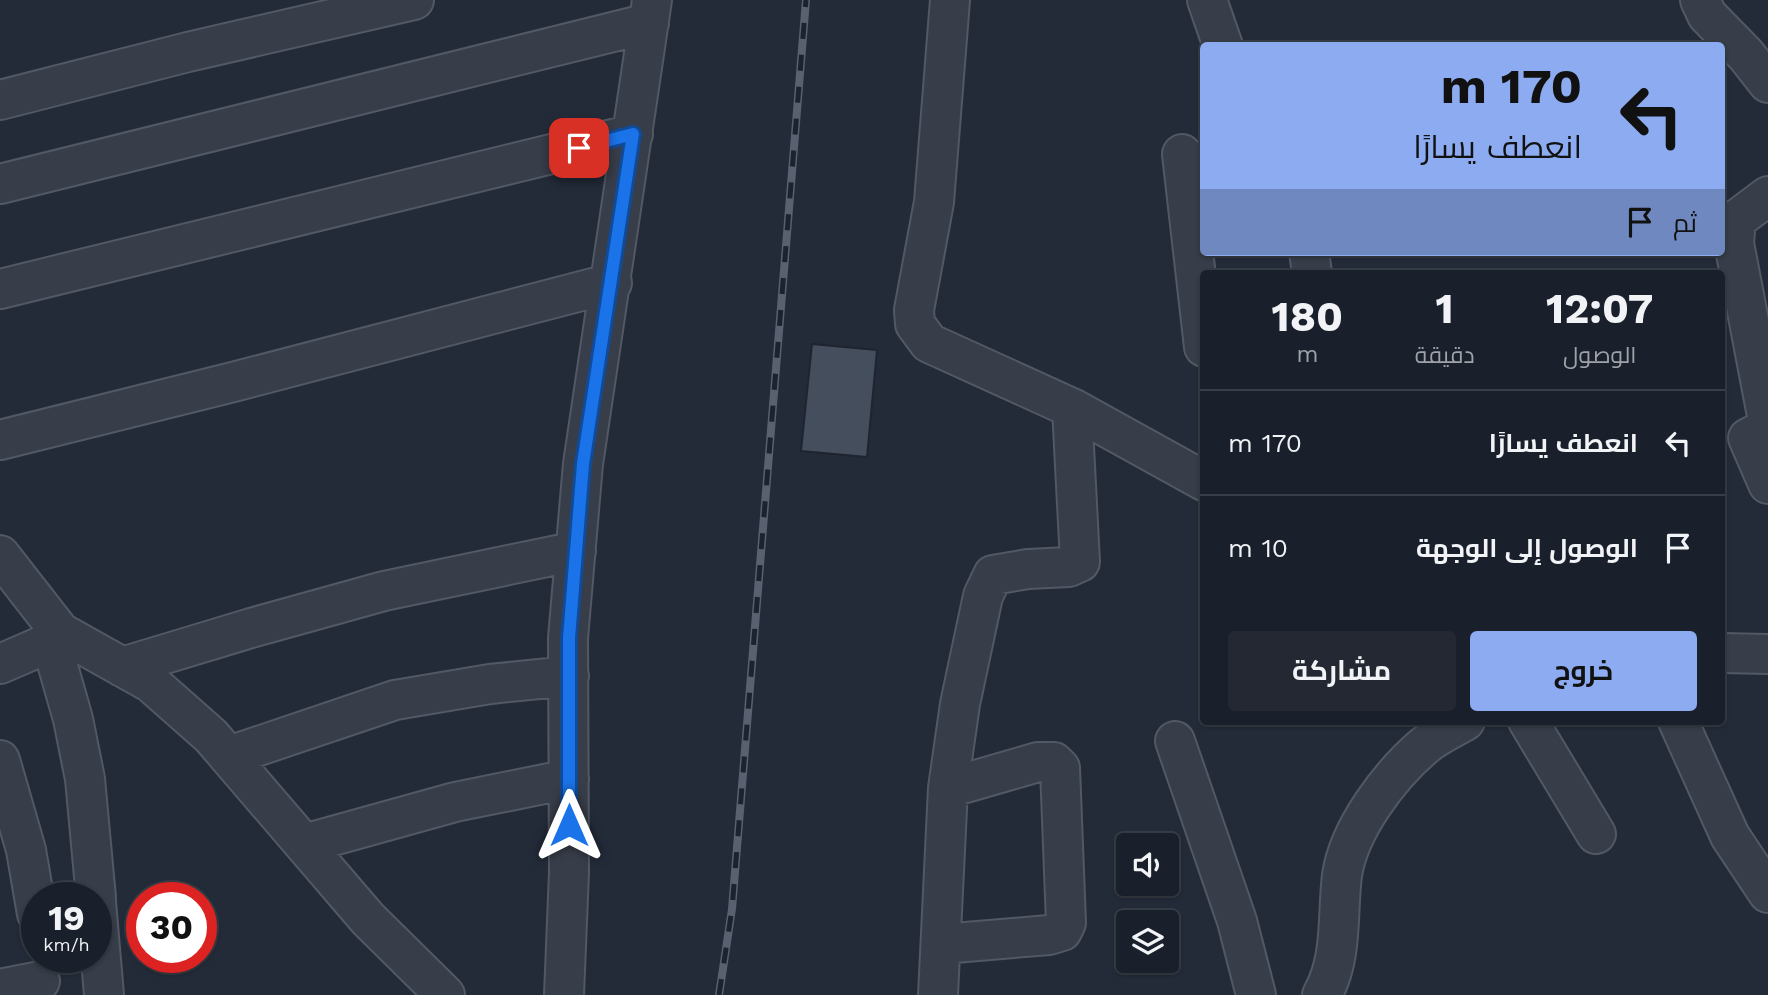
<!DOCTYPE html>
<html lang="ar">
<head>
<meta charset="utf-8">
<style>
	body { margin:0; font-family:"Work Sans",Cairo,sans-serif; background:#232833; color:#f1f3f6; direction:rtl; height:100vh; display:flex; flex-direction:column; font-size:26px; white-space:nowrap }
	* { box-sizing:border-box; margin:0 }
	p { font-size:23px; color:#9fa3a9 }
	.icon { flex:none; width:38px; height:38px; fill:none; stroke:currentColor; stroke-width:2; stroke-linecap:round; stroke-linejoin:round }
	.map { position:relative; flex:1; overflow:hidden; direction:ltr }
	.panel { position:absolute; left:1200px; top:270px; width:525px; height:455px; display:flex; flex-direction:column; background:#1a202b; border-radius:7px; box-shadow:0 2px 5px #0004,0 0 0 2px #383e47; direction:rtl }
	.panel>* { flex:none }
	.guide { position:absolute; left:1200px; top:42px; width:525px; height:214px; border-radius:7px; box-shadow:0 2px 5px #0004,0 0 0 2px #383e47; direction:rtl; background:#8cabf0; color:#111; overflow:hidden }
	.fabs { position:absolute; left:1116px; top:833px; display:grid; gap:14px }
	.fabs a { display:grid; place-items:center; width:63px; height:63px; border-radius:7px; background:#1a202b; box-shadow:0 2px 5px #0004,0 0 0 2px #383e47; font-size:35px }
	.speed { position:absolute; left:21px; top:882px; display:flex; gap:14px; font-size:35px; font-weight:700; text-align:center }
	.speed>* { display:grid; place-content:center; width:91px; height:91px; border-radius:50%; background:#1a202b; box-shadow:0 2px 5px #0004,0 0 0 2px #383e47; line-height:1 }
	.speed small { font-size:18px; font-weight:400 }
	.speed .limit { border:10px solid #d22; background:#fff; color:#111 }
	.pin { position:absolute; display:grid; place-items:center; width:60px; height:60px; color:#fff; margin:-30px; border-radius:14px; box-shadow:0 4px 10px #0006 }
	.me { position:absolute; width:77px; margin:-38px; rotate:0deg; stroke-linejoin:round; filter:drop-shadow(0 0 5px #0008) }
	.turn { display:flex; align-items:center; gap:24px; height:147px; padding:0 28px; font-size:32px }
	.turn .icon { width:91px; height:91px; stroke-width:2.5 }
	.turn b { display:block; font-size:49px; line-height:60px }
	.then { display:flex; align-items:center; height:66px; padding:0 28px; background:#0003; gap:14px; font-size:26px }
	.eta { display:flex; justify-content:space-evenly; align-items:center; height:119px; text-align:center }
	.eta b { font-size:42px; font-weight:700; line-height:49px }
	.action { display:flex; gap:14px; margin-top:auto; padding:14px 28px }
	.action a { flex:1; height:80px; border-radius:7px; background:#8cabf0; color:#111; font-size:28px; font-weight:700; line-height:80px; text-align:center }
	.action a+a { background:#232833; color:#f1f3f6 }
	ul { padding:0; list-style:none }
	li { display:flex; align-items:center; gap:21px; height:105px; padding:0 28px; border-top:2px solid #383e47 }
	li div { flex:1 }
	li b { display:block; font-size:26px }
	li em { font-style:normal }
	.map>svg:first-child { display:block }
	.building { fill:#454e5d; stroke:#1e2430; stroke-width:2 }
	.lines { fill:none; stroke-linecap:round; stroke-linejoin:round }
	.minor-casing { stroke:#525864; stroke-width:42 }
	.minor { stroke:#373d49; stroke-width:38 }
	.rail-casing { stroke:#596170; stroke-width:8 }
	.rail { stroke:#1c222e; stroke-width:5; stroke-dasharray:16; stroke-linecap:butt }
	.route-casing { stroke:#114b97; stroke-width:18 }
	.route { stroke:#1a73e8; stroke-width:12 }
</style>
</head>
<body>
<div class="map">
<svg width="1768" height="995" viewBox="0 0 1768 995">
	<rect width="100%" height="100%" fill="#232b39"/>
	<path class="building" d="M812,344l65,6 -10,107 -66,-6z"/>
	<g class="lines">
		<g class="minor-casing">
			<path id="minor" d="M950,0l-16,202 -20,108 1,14 14,19 143,65 132,73
				M1207,0l16,46
				M1700,0l7,15 39,40 22,28
				M0,100l188,-48 226,-52
				M1182,154l22,193
				M0,184l649,-161
				M1768,196l-32,24 -2,23 34,178
				M1309,252l3,21
				M0,289l633,-155
				M1768,428l-20,10 20,46
				M0,440l233,-58 379,-99
				M0,555l60,77 91,51 60,53 157,183 77,76
				M51,642l22,77 12,60 11,119
				M1722,653l46,1
				M0,664l51,-22 9,-10
				M122,667l129,-39 133,-37 192,-40
				M1528,721l68,113
				M1678,721l52,115 38,57
				M1175,741l62,180 19,74
				M229,756l166,-56 95,-16 79,-8
				M0,760l26,90 11,64
				M304,844l151,-42 114,-23
				M96,902l8,93
				M942,944l107,-9 13,-4 4,-8 -6,-155 -6,-6h-16l-90,26
				M0,989l40,-8
				M564,995l5,-123 -1,-234 15,-174 69,-464
				M938,995l10,-207 12,-84 23,-108 10,-21 35,-6 41,-2 11,-5 -8,-154
				M1322,995c21,-37 15,-80 20,-120 7,-46 47,-99 82,-129 12,-10 27,-17 41,-25"/>
		</g>
		<use href="#minor" class="minor"/>
		<g class="rail-casing">
			<path id="rail" d="M719,995l13,-86 74,-909"/>
		</g>
		<use href="#rail" class="rail"/>
	</g>
	<g class="lines">
		<g class="route-casing">
			<path id="route" d="M569,825v-187l14,-174 50,-330 -54,14"/>
		</g>
		<use href="#route" class="route"/>
	</g>
</svg>
<div class="fabs">
<a><svg class="icon" aria-label="sound" viewBox="0 0 24 24"><path d="M4 9h4l5-4v14l-5-4H4zM17 9q2 3 0 6"/></svg></a>
<a><svg class="icon" aria-label="layers" viewBox="0 0 24 24"><path d="M12 4l9 5-9 5-9-5zM3 14l9 5 9-5"/></svg></a>
</div>
<div class="speed"><div>19<small>km/h</small></div><div class="limit">30</div></div>
<div class="pin" style="left:579px;top:148px;background:#d93025"><svg class="icon" aria-label="arrive" viewBox="0 0 24 24"><path d="M6 21V4h12l-3 4 3 4H6"/></svg></div>
<svg class="me" style="left:569px;top:825px" viewBox="-20 -20 40 40"><path d="M0-17L14 15 0 8-14 15z" fill="#1a73e8" stroke="#fff" stroke-width="4"/></svg>
<div class="guide">
<div class="turn"><svg class="icon" aria-label="left" viewBox="0 0 24 24"><path d="M17 20v-9H6M10 6l-5 5 5 5"/></svg><div><b>170 m</b>انعطف يسارًا</div></div>
<div class="then">ثم<svg class="icon" aria-label="arrive" viewBox="0 0 24 24"><path d="M6 21V4h12l-3 4 3 4H6"/></svg></div>
</div>
<section class="panel">
<div class="eta">
<div><b>12:07</b><p>الوصول</p></div>
<div><b>1</b><p>دقيقة</p></div>
<div><b>180</b><p>m</p></div>
</div>
<ul>
<li><svg class="icon" aria-label="left" viewBox="0 0 24 24"><path d="M17 20v-9H6M10 6l-5 5 5 5"/></svg><div><b>انعطف يسارًا</b></div><em>170 m</em></li>
<li><svg class="icon" aria-label="arrive" viewBox="0 0 24 24"><path d="M6 21V4h12l-3 4 3 4H6"/></svg><div><b>الوصول إلى الوجهة</b></div><em>10 m</em></li>
</ul>
<div class="action"><a>خروج</a><a>مشاركة</a></div>
</section>
</div>
</body>
</html>
